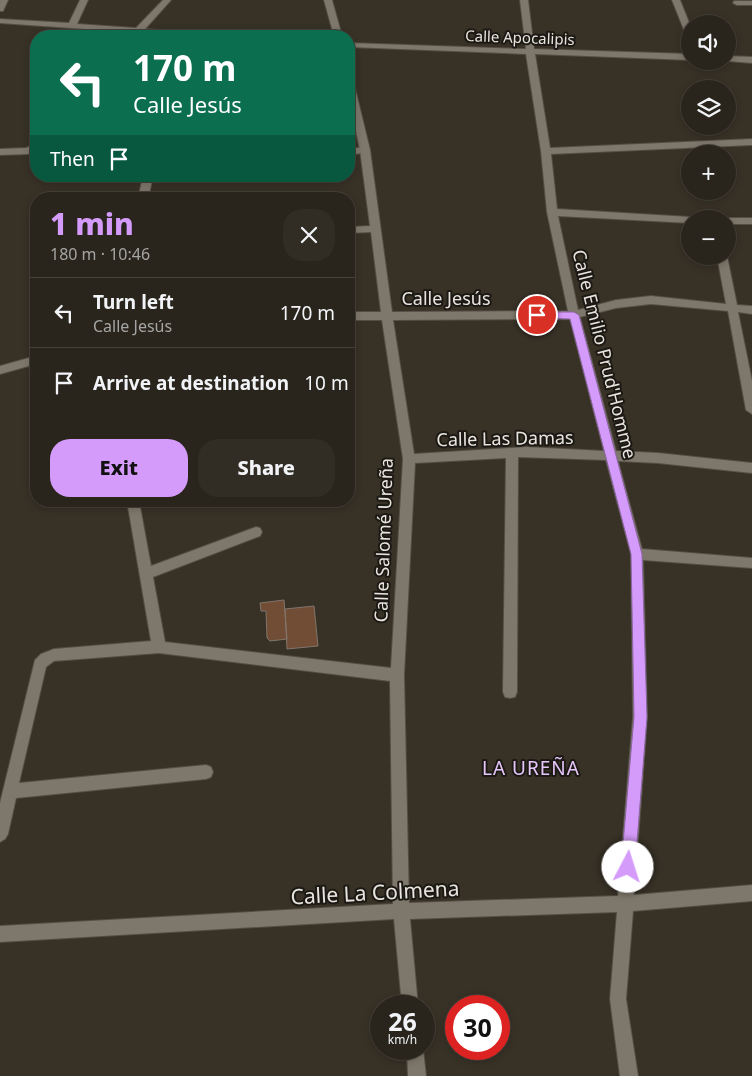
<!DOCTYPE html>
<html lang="en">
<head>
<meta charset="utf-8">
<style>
	body { margin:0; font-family:"Noto Sans",sans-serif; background:#312d25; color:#f1f3f6; height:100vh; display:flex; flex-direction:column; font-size:19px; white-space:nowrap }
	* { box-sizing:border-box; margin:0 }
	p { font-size:16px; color:#a5a5a3 }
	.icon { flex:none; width:28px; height:28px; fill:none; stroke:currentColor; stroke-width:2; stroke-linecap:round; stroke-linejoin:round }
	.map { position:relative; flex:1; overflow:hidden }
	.panel { position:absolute; left:30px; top:192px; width:325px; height:315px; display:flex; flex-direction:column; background:#29251c; border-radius:20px; box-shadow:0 2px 8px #0003,0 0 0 1px #45423b }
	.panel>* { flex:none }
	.top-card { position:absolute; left:30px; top:30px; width:325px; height:152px; border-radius:20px; box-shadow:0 2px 8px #0003,0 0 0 1px #45423b; background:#0b6e4f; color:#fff; overflow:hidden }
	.tools { position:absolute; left:681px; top:15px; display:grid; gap:10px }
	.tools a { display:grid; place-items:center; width:55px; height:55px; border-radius:50%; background:#29251c; box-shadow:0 2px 8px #0003,0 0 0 1px #45423b; font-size:25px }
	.speed { position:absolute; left:370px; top:995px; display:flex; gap:10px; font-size:25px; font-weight:700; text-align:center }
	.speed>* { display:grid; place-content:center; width:65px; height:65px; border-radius:50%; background:#29251c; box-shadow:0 2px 8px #0003,0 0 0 1px #45423b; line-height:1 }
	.speed small { font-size:12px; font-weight:400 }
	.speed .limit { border:8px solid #d22; background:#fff; color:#111 }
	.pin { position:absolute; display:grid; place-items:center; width:42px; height:42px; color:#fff; margin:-21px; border:2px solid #fff; border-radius:50%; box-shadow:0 1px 5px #0007 }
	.me { position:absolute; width:55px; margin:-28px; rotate:5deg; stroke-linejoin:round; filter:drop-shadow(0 0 4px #0008) }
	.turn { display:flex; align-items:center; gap:18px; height:105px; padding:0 20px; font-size:22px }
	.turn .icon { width:65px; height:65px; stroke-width:2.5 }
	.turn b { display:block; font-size:35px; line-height:42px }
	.then { display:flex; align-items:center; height:48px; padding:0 20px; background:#0003; gap:10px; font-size:19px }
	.round { display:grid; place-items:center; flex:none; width:52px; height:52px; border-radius:20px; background:#312d25 }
	.head { display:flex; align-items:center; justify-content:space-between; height:85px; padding:0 20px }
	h1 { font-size:30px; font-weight:800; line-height:38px; color:#d59bfa }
	.action { display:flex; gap:10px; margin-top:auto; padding:10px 20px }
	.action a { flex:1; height:58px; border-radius:20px; background:#d59bfa; color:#111; font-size:20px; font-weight:800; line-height:58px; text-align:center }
	.action a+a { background:#312d25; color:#f1f3f6 }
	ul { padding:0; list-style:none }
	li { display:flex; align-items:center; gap:15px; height:70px; padding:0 20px; border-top:1px solid #45423b }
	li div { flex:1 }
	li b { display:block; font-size:19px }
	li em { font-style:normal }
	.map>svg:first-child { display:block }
	.building { fill:#704d34; stroke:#82756c }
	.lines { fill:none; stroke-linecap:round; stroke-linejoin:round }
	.service-casing { stroke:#544e45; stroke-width:2 }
	.minor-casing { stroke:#544e45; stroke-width:2 }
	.service { fill:#7e776b; fill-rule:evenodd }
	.minor { fill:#7e776b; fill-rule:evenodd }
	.route { fill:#d59bfa; stroke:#8a65a2 }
	.labels { text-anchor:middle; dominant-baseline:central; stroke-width:4; stroke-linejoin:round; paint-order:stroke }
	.far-street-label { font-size:15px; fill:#e9e5de; stroke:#1c1914 }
	.street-label { font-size:18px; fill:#e9e5de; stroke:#1c1914 }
	.neighbourhood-label { font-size:19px; letter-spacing:1px; fill:#e5c6fb; stroke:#1c1914 }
	.near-street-label { font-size:21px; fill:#e9e5de; stroke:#1c1914 }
</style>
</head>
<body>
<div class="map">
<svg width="752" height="1076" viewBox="0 0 752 1076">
	<rect width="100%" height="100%" fill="#373126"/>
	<path class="building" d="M284,600l3,39 -17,2 -3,-3 -1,-27h-5l-1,-8z
		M314,606l4,40 -31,3 -2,-40z"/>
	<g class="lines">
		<g class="service-casing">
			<path id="service" d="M0,0h8l-5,11h-3z
				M734,1h18v4h-15l-4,-2z
				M365,147l5,3 -2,2 -19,3v-6z"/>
		</g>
		<g class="minor-casing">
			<path id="minor" d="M80,0h8l-11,24 59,4 27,-28h8l-26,29 71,5 4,2h-36l-184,-13v-4l69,4z
				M324,0h8l10,36h-8z
				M520,0h8l6,49 156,5v6l-155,-6 15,94 202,-9v6l-201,9 6,55 133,8 4,2h-4v4l-132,-7 20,94 38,-10 35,-4 75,8 -9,-48h10l10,49 15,1v8l-14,-2 14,69v33l-6,-4 -18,-99 -77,-7 -35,4 -36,9 36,134 42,2 94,10v10l-94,-10 -40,-2 24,88 110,9v10l-109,-8 4,157 -13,178 118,-10v16l-119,10 -7,88 12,77h-18l-10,-77 7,-87 -207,7 8,87h-16l-8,-87 -394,23v-16l393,-22 -3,-223 -231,-28 -105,8 -8,6 -27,116 187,-18 5,2 2,5 -2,5 -5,2 -190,19 -8,36 -3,5 -5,3v-39l35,-143 6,-6 13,-5 97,-8 -24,-140h12l12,65 105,-39 4,1 2,4 -2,4 -107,41 12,65 226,26 12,-209 -21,-139h-33v-8h32l-10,-80 -22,1v-6l21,-1 -10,-76 -11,-52v-21l4,3 17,70 22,162 176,-1 -21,-99 -6,-61 -15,-97 -177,-7v-4l177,6zM570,319l34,132 -78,-4 -112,7 -21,-134zM518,457l88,3 25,94 2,163 -15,179 -209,7 -5,-228 11,-212 91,-5 -3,234 2,5 5,1 5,-1 2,-5z
				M672,0h8l10,25v12l-4,-2z
				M728,56l24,1v6l-25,-2z
				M36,144v6l-8,4 -28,1v-6l26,-1z
				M143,176h10l-5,23h-10z
				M728,218h24v6h-24v-5h-3z
				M36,356v8l-36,10v-8z
				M407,1049h16l3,27h-18z"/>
		</g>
		<use href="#service" class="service"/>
		<use href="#minor" class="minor"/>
	</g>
	<path class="route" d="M537,312h37l5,3 63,239 5,163 -12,150 -2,5 -5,2 -5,-2 -2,-5 13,-150 -3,-163 -61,-235 -37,-1 -1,-3z"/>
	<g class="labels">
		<g class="far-street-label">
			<text transform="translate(520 37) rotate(2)">Calle Apocalipis</text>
		</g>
		<g class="street-label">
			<text x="446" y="298">Calle Jesús</text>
			<text transform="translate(605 354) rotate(76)">Calle Emilio Prud'Homme</text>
			<text transform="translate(505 438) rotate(-1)">Calle Las Damas</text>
			<text transform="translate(383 540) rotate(-88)">Calle Salomé Ureña</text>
		</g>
		<g class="neighbourhood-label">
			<text x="531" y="768">LA UREÑA</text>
		</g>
		<g class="near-street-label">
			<text transform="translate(375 892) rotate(-3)">Calle La Colmena</text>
		</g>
	</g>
</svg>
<div class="tools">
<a><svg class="icon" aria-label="sound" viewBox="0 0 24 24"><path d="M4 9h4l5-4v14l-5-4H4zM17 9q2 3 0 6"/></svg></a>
<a><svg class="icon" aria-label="layers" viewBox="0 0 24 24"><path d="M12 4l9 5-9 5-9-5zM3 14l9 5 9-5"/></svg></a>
<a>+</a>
<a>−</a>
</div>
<div class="speed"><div>26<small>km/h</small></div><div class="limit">30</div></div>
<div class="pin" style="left:537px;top:315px;background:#d93025"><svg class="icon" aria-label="arrive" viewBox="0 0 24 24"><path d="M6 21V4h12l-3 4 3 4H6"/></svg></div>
<svg class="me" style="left:628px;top:867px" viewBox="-20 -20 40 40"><circle r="19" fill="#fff"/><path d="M0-13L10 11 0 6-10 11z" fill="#d59bfa"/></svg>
<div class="top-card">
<div class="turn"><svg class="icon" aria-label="left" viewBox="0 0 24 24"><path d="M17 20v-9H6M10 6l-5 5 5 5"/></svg><div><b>170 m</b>Calle Jesús</div></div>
<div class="then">Then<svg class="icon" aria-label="arrive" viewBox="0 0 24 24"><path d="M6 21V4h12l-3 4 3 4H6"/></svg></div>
</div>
<section class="panel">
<div class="head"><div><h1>1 min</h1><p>180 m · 10:46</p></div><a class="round"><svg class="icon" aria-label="close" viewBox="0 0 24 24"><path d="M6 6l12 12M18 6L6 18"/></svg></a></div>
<ul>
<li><svg class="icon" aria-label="left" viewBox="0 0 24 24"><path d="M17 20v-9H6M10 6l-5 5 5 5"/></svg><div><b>Turn left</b><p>Calle Jesús</p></div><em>170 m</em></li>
<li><svg class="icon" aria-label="arrive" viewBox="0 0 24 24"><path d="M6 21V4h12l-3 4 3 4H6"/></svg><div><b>Arrive at destination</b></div><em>10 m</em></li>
</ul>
<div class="action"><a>Exit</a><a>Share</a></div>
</section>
</div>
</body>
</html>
